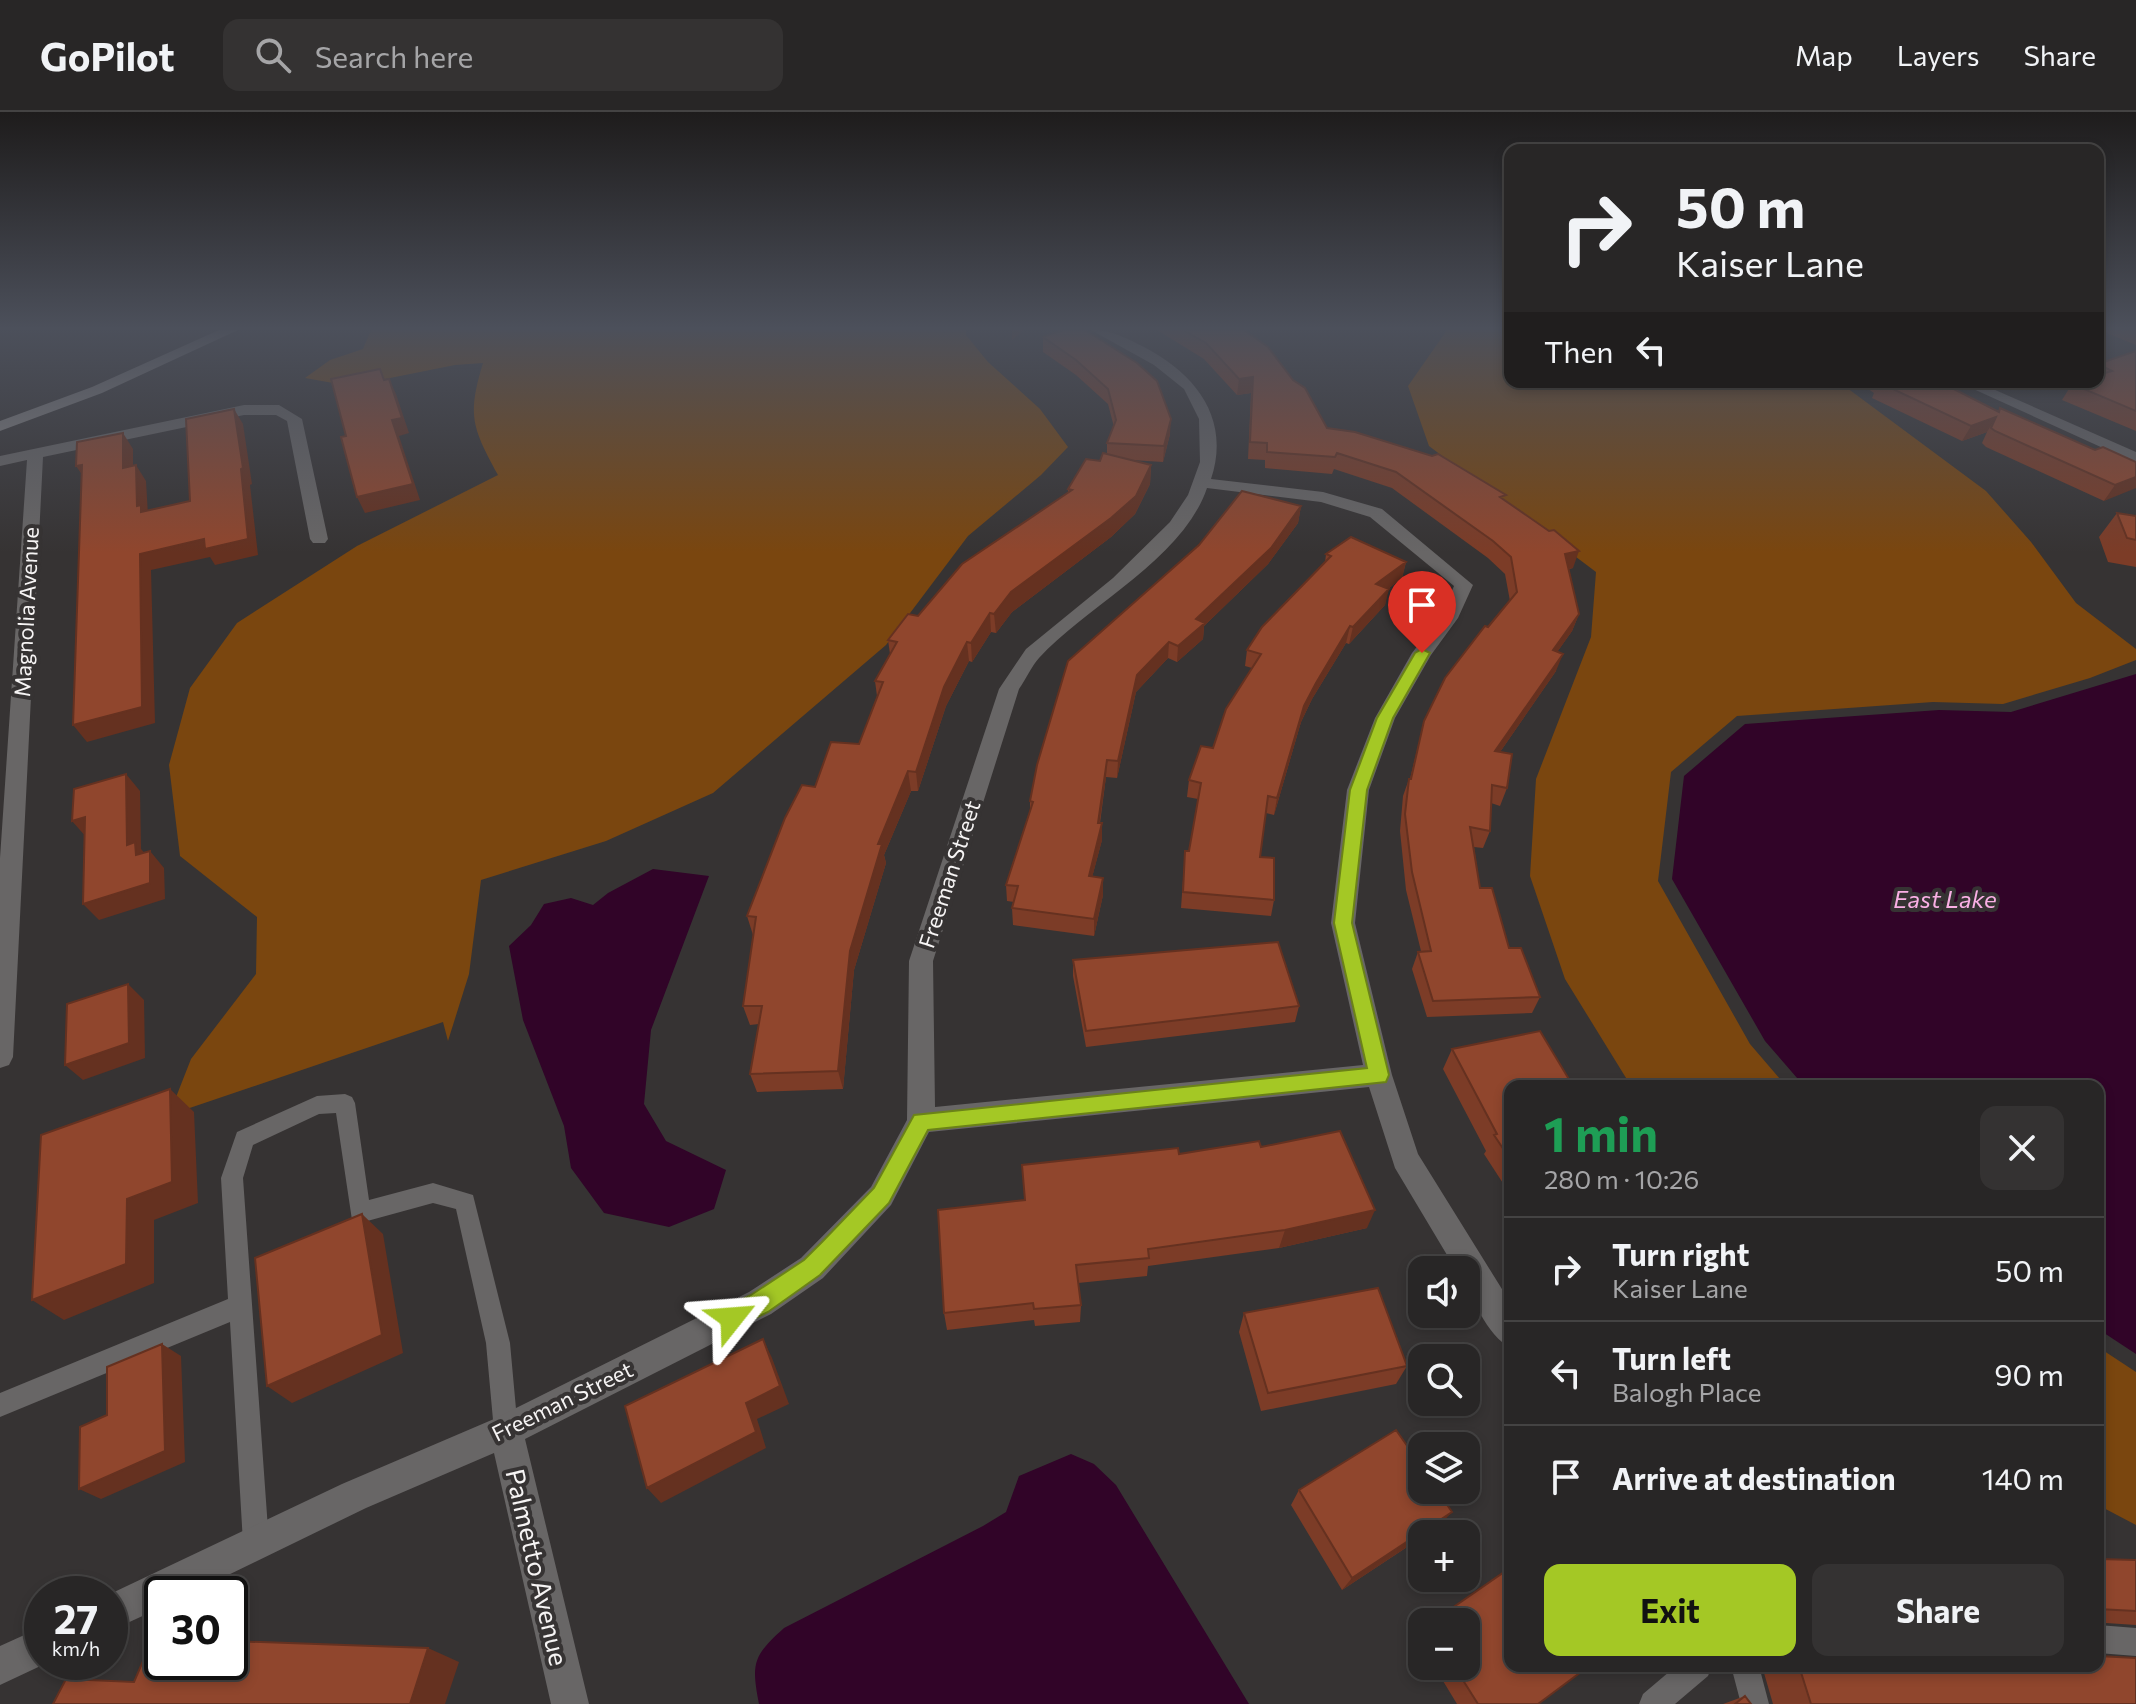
<!DOCTYPE html>
<html lang="en">
<head>
<meta charset="utf-8">
<style>
	body { margin:0; font-family:Commissioner,sans-serif; background:#343232; color:#f1f3f6; height:100vh; display:flex; flex-direction:column; font-size:30px; white-space:nowrap }
	* { box-sizing:border-box; margin:0 }
	p { font-size:26px; color:#a5a5a7 }
	.icon { flex:none; width:44px; height:44px; fill:none; stroke:currentColor; stroke-width:2; stroke-linecap:round; stroke-linejoin:round }
	.map { position:relative; flex:1; overflow:hidden }
	.sheet { position:absolute; left:1504px; top:968px; width:600px; height:592px; display:flex; flex-direction:column; background:#282626; border-radius:16px; box-shadow:0 4px 12px #0003,0 0 0 2px #444343 }
	.sheet>* { flex:none }
	.guide { position:absolute; left:1504px; top:32px; width:600px; height:244px; border-radius:16px; box-shadow:0 4px 12px #0003,0 0 0 2px #444343; background:#282626; color:#f1f3f6; overflow:hidden }
	.fabs { position:absolute; left:1408px; top:1144px; display:grid; gap:16px }
	.fabs a { display:grid; place-items:center; width:72px; height:72px; border-radius:16px; background:#282626; box-shadow:0 4px 12px #0003,0 0 0 2px #444343; font-size:40px }
	.speed { position:absolute; left:24px; top:1464px; display:flex; gap:16px; font-size:40px; font-weight:700; text-align:center }
	.speed>* { display:grid; place-content:center; width:104px; height:104px; border-radius:50%; background:#282626; box-shadow:0 4px 12px #0003,0 0 0 2px #444343; line-height:1 }
	.speed small { font-size:20px; font-weight:400 }
	.speed .limit { border:4px solid #111; border-radius:12px; background:#fff; color:#111 }
	.pin { position:absolute; display:grid; place-items:center; width:68px; height:68px; color:#fff; margin:-82px -34px; border-radius:50% 50% 50% 0; rotate:-45deg; box-shadow:0 0 8px #0007 }
	.pin .icon { rotate:45deg }
	.me { position:absolute; width:88px; margin:-44px; rotate:62deg; stroke-linejoin:round; filter:drop-shadow(0 0 6px #0008) }
	.turn { display:flex; align-items:center; gap:28px; height:168px; padding:0 40px; font-size:36px }
	.turn .icon { width:104px; height:104px; stroke-width:2.5 }
	.turn b { display:block; font-size:56px; line-height:68px }
	.then { display:flex; align-items:center; height:76px; padding:0 40px; background:#0003; gap:16px; font-size:30px }
	.round { display:grid; place-items:center; flex:none; width:84px; height:84px; border-radius:16px; background:#343232 }
	.head { display:flex; align-items:center; justify-content:space-between; height:136px; padding:0 40px }
	h1 { font-size:48px; font-weight:700; line-height:60px; color:#1e9e55 }
	.cta { display:flex; gap:16px; margin-top:auto; padding:16px 40px }
	.cta a { flex:1; height:92px; border-radius:16px; background:#a4c825; color:#111; font-size:32px; font-weight:700; line-height:92px; text-align:center }
	.cta a+a { background:#343232; color:#f1f3f6 }
	ul { padding:0; list-style:none }
	li { display:flex; align-items:center; gap:24px; height:104px; padding:0 40px; border-top:2px solid #444343 }
	li div { flex:1 }
	li b { display:block; font-size:30px }
	li em { font-style:normal }
	header { display:flex; align-items:center; gap:48px; box-sizing:border-box; height:112px; padding:0 40px; background:#282626; border-bottom:2px solid #444343 }
	header strong { font-size:38px }
	nav { display:flex; gap:44px; margin-inline-start:auto; font-size:28px }
	.search { width:560px; height:72px; background:#343232; display:flex; align-items:center; gap:20px; box-sizing:border-box; padding:0 28px; border-radius:16px; color:#a5a5a7; font-size:30px }
	.map>svg:first-child { display:block }
	.green { fill:#7a460f }
	.water { fill:#310428 }
	.lines { fill:none; stroke-linecap:round; stroke-linejoin:round }
	.lane { fill:#686666; fill-rule:evenodd }
	.street { fill:#686666; fill-rule:evenodd }
	.secondary { fill:#848282; fill-rule:evenodd }
	.wall { fill:#7c3c27 }
	.shaded-wall { fill:#653120 }
	.building { fill:#90462d; stroke:#653120; stroke-width:2 }
	.route { fill:#a4c825; stroke:#6b8218; stroke-width:2 }
	.labels { text-anchor:middle; dominant-baseline:central; stroke-width:8; stroke-linejoin:round; paint-order:stroke }
	.street-label { font-size:22px; fill:#f6f4f4; stroke:#363333 }
	.water-label { font-size:24px; font-style:italic; fill:#f9afe4; stroke:#363333 }
	.near-street-label { font-size:26px; fill:#f6f4f4; stroke:#363333 }
</style>
</head>
<body>
<header>
<strong>GoPilot</strong>
<div class="search"><svg class="icon" aria-label="search" viewBox="0 0 24 24"><circle cx="10" cy="10" r="6"/><path d="M15 15l6 6"/></svg>Search here</div>
<nav><a>Map</a><a>Layers</a><a>Share</a></nav>
</header>
<div class="map">
<svg width="2136" height="1592" viewBox="0 0 2136 1592">
	<rect width="100%" height="100%" fill="#363333"/>
	<path class="green" d="M371,218h595v5l22,27 52,47 28,38 -27,28 -73,61 -82,109 -173,148 -107,48 -125,39 -12,94 -21,67 -5,-19 -274,93 22,-56 65,-85 1,-57 -77,-61 -11,-91 21,-77 47,-65 120,-77 141,-71c-26,-48 -31,-59 -15,-112l-28,2 -105,21 -45,-8 25,-18 33,-11z
		M1447,218h63v52h329l147,109 45,51 45,61 60,46v11l-46,18 -87,26 -70,-2 -196,14 -66,56 -13,109 92,163 36,42h-155l-66,-107 -35,-103 6,-97 55,-142 5,-65 -167,-126 -21,-60z
		M2098,1235l38,25v153l-38,-20z"/>
	<path class="water" d="M2136,562v680l-38,-25v-243h-294l-39,-45 -93,-162 12,-103 61,-52 194,-14 72,2z
		M653,757l56,7 -58,154 -7,74 22,37 60,29 -12,39 -45,18 -65,-14 -33,-45 -7,-42 -41,-106 -14,-74 22,-21 13,-21 27,-6 22,7 15,-12z
		M1071,1342l23,10 22,21 133,219h-490c-8,-41 -6,-48 25,-76l199,-102 23,-14 13,-36z"/>
	<g class="lines">
		<path class="lane" d="M345,982l7,3 3,6 14,97 64,-17 40,12 37,148 8,88 -3,9 -9,3 -9,-3 -3,-9 -8,-88 -30,-134 -23,-6 -73,20 -8,-3 -16,-107 -17,1 -66,31 -10,33 26,365 -4,9 -9,4 -9,-4 -4,-9 -13,-221 -230,95v-24l228,-94 -7,-121 16,-46 80,-36z
			M2098,1513l38,3v28l-38,-3z
			M1676,1554h36l-4,10 -33,28h-36l4,-10z
			M1731,1554h28l10,38h-28z"/>
		<path class="street" d="M1091,218c21,0 35,8 53,17 52,27 87,72 67,132l112,13 59,17 91,76 -15,33 -27,37 -36,63 -26,72 -14,133 37,152 26,79 92,148v45c-21,-9 -44,-55 -44,-77h-10l-61,-102 -26,-81 -440,45 -38,73 -68,73 -52,36 -246,125 64,265h-38l-57,-251 -128,55 -177,86h-27v13l-52,24v-37l232,-110 152,-65 255,-127 52,-34 70,-71 36,-67 2,-159 90,-272 27,-40 87,-71 57,-56 18,-27 12,-33 -1,-43 -15,-30 -30,-24zM1207,376l114,14 49,15 84,69 -14,31 -28,36 -37,65 -28,72 -16,133 32,142 -428,42 -2,-146 86,-272c7,-10 12,-22 20,-31 49,-53 144,-99 168,-170z
			M1958,270h19l159,70v11z
			M244,293h35l23,14 26,120 -3,4h-12l-3,-4 -23,-118 -11,-6h-32l-201,42 -30,600 -4,8 -9,3v-210l27,-398 -27,6v-10z
			M42,1515v35h7l-49,23v-39z"/>
		<path class="secondary" d="M219,218h19l-136,63 -102,38v-10l92,-34z"/>
	</g>
	<path class="wall" d="M1063,218l107,104 -7,28 -32,-2 20,5 -1,19 -15,30 -24,23 -99,75 -16,21 -5,-1 -19,30 -3,-1 -23,45 -28,85h-7l-27,64 2,8 -32,107 -11,119 -86,3 -7,-18 9,-50 -9,1 -7,-19 10,-71 -6,-19 68,-129 44,-43 18,-48 -2,-15 15,-27 -2,-14 180,-148v-3l39,-35v-11l7,-16 -6,-23 -32,-29 -33,-23v-15z
		M1157,218h87l83,98 177,72 69,68 -4,1 10,45 -7,17 -15,21 -1,19 -56,81 7,36 -7,18 -9,-3 -1,28 -7,17 -9,-1 6,41 29,60 31,49 -8,16 -105,4 -15,-48 6,-17 3,-1 -15,-61 -6,-59 3,-35 6,-17h1l14,-58 64,-94 22,-26 -5,-27 -17,-16 -96,-70 -58,-19 -2,5 -67,-6v-8l-17,-1 3,-66 -14,2 -33,-36z
		M2099,218h37v15z
		M2136,239v80l-74,-31 10,-16 26,-2v-18z
		M1858,270h82l58,29 97,39 41,12 -32,39 -118,-54 -4,-4 5,-11 -25,9 -90,-43 2,-5z
		M1301,394l-3,17 -30,41 -64,62 -1,13 -26,23 -9,-4 -32,34 -19,86 -11,-1 -6,46h2v17l-10,37 11,1v17l-9,41 -81,-11 -1,-17 2,-6 -7,-1 -1,-16 24,-74v-10l7,-36z
		M2117,401l19,3v51l-28,-5 -9,-25z
		M1326,442l80,8 -4,16 -14,11 -3,16 -36,39 -3,-1 -34,56 -11,23 -27,93 -8,-2 -6,44 14,43 -3,16 -90,-8 4,-57h4l9,-52 -11,-2 2,-17 24,-32 39,-80 -7,-2 2,-16 78,-87z
		M1073,848l226,46 -4,16 -209,25 -13,-71z
		M1452,937l58,37v108l-26,-40 2,-3 -43,-82z
		M1261,1035l106,81 -88,20 -131,18 -1,10 -69,7 3,22 -1,17 -45,4 -1,-6 -87,10 -3,-17 235,-159z
		M1244,1201l163,53 -11,18 -135,27 -22,-79z
		M1299,1378l140,36 -97,64 -51,-85z
		M2098,1447l38,1v65l-30,-2 -8,2z
		M1422,1518v18l-7,-12z
		M1434,1554h32l72,38h-81z
		M1762,1554h336l38,38h-363z
		M1745,1584l6,8h-28z"/>
	<path class="shaded-wall" d="M1012,218h12l-12,10z
		M1253,265l-2,16 -14,2 2,-16z
		M389,267l7,15 13,39 -10,3 21,64 -55,13 -8,-16 35,-77z
		M234,297l9,15 9,60 -2,1 8,70 -43,10 -5,-8 -59,13 4,153 -68,19 -14,-17 67,-171 64,-15z
		M1996,305l-9,15 -25,9 9,-15z
		M1171,307l-1,15 -7,28 1,-16z
		M123,321l10,16v34l-10,-15z
		M82,353l5,17 -11,-16z
		M136,353l10,16 2,34 4,13 -15,-22z
		M1151,353l-1,19 -15,30 -24,23 -99,75 -16,21 -2,-19 17,-22z
		M2136,365v11l-32,13 11,-16z
		M1301,394l-3,17 -30,41 -64,62 -1,13 -26,23 1,-16 18,-27z
		M1579,439l-6,17 -14,3 6,-17z
		M1406,450l-4,16 -30,23 4,-17z
		M1389,477l-4,16 -36,39 4,-17z
		M990,501l1,19 -19,30 -1,-19z
		M1579,502l-7,17 -26,37 7,-18z
		M1350,514l-4,17 -34,56 -11,23 -27,93 3,-17 27,-92 12,-23z
		M967,530l2,19 -23,45 -28,85 -2,-19 28,-85z
		M1169,530l-1,16 -32,34 -19,86 1,-17 19,-86z
		M1563,542l-7,17 -67,97 6,-17z
		M1107,648l-1,17 -9,62 1,-16z
		M908,659l3,20 -27,64 2,8 -32,107 -11,119 -5,-18 12,-120 28,-107z
		M126,662l14,17 1,58 9,10v13l-23,-27z
		M85,705l2,21 -15,-17z
		M1102,711v17l-14,53 1,-17z
		M150,739l14,17 1,31 -66,21 -16,-16z
		M1103,766v17l-9,41v-17z
		M128,872l16,16 1,58 -62,22 -18,-15z
		M170,977l24,23 4,91 -44,17v63l-90,37 -32,-20 95,-101z
		M1375,1098l-8,18 -88,20 6,-18z
		M362,1102l21,20 20,119 -111,50 -25,-17z
		M763,1227l9,19 17,46 -32,15 9,29 -105,55 -14,-15z
		M162,1232l19,12 4,106 -84,37 -22,-10z
		M1452,1400l-13,14 -12,8h-5v3l-80,53 10,-12z
		M428,1536l31,14 -14,42h-35z"/>
	<path class="building" d="M1063,218h22l52,33 20,18 14,38 -7,27 -57,-3 9,-23 -8,-31 -32,-29 -33,-23z
		M1183,218h61l24,17 25,33 12,8 22,40 28,4 77,24 6,-2 68,41 -6,2 49,34 5,-1 25,21 -14,3 14,60 -26,36 10,4 -68,97 17,3 -5,34 -15,-3 -2,46 -20,-4 10,61h12l17,60h12l19,49 -107,4 -15,-49 13,-1 -19,-79 -7,-58 4,-35h2l13,-58 21,-43 40,-52 3,1 29,-35 -6,-35 -18,-16 -97,-69 -59,-19 -2,4 -68,-5v-9l-17,-1 3,-65 -14,2 -33,-36z
		M2136,239v60l-64,-27 7,-2h19v-7l14,-4 -14,-7z
		M380,257l4,11 5,-1 13,39 -10,2 21,64 -56,13 -16,-60 5,-1 -15,-57z
		M1883,270h57l59,30 1,-4 95,42 8,-3 33,15v15l-21,8 -120,-54 -4,-3 5,-11 -25,9 -91,-43z
		M234,297l9,59 -2,1 7,70 -43,10 -1,-10 -64,15 2,153 -69,18 9,-260 -6,1 1,-24 46,-9v35l13,-3 1,41 4,-1v7l49,-11 -4,-82z
		M1103,341l48,12 -15,31 -25,22 -100,74 -17,22 -4,-1 -19,30 -4,-1 -23,45 -28,85 -8,-1 -30,73h4l-32,107 -12,120 -88,3 12,-68h-19l13,-89 -9,-1 38,-98 17,-33 13,2 16,-45 28,2 24,-62 -8,-1 22,-39 -9,-2 20,-26 10,2 44,-52 110,-74 -4,-1 18,-30 14,2z
		M1242,379l59,15 -30,42 -75,71 9,4 -27,23 -9,-4 -32,33 -19,86 -11,-1 -9,63h4l-13,53 14,2 -9,41 -82,-11 6,-22 -12,-1 27,-83 -3,-1 7,-36 31,-104 131,-116z
		M2117,401l19,3v24l-9,-2z
		M1351,425l55,25 -30,22 13,5 -36,38 -3,-1 -34,57 -12,23 -27,92 -9,-2 -8,61 14,1v42l-91,-8 2,-41h4l12,-68 -12,-3 12,-34 12,2 13,-39 35,-55 -14,-4 15,-23 69,-71 -5,-2z
		M126,662l1,71 8,-3 1,13 14,-4v32l-67,21 2,-87 -13,4 2,-32z
		M1278,830l21,64 -213,25 -13,-71z
		M128,872l1,59 -64,22 2,-61z
		M1540,919l33,55h-63v73l-16,-24 3,-1 -45,-85z
		M170,977l2,93 -45,17 -1,65 -94,36 9,-165z
		M1340,1019l35,79 -90,20 -137,19 1,9 -73,7 5,40 -47,4 -1,-6 -89,10 -6,-103 87,-10 -3,-35 156,-17 1,6 80,-13 2,6z
		M362,1102l20,121 -115,51 -12,-128z
		M1378,1176l29,78 -139,27 -24,-80z
		M763,1227l17,47 -34,17 10,29 -109,56 -22,-82z
		M162,1232l3,107 -86,38 1,-62 27,-12v-48z
		M1396,1318l26,37v23h15l15,22 -100,66 -53,-88z
		M2098,1447l38,1v51l-38,-2z
		M1510,1456v98h79l-51,38h-60l-24,-38h12v-44h-34z
		M153,1526l9,1v23h68v-21l198,7 -18,56h-357l13,-25 68,3z
		M2098,1544l38,2v46h-325l-12,-38h299z
		M1745,1584l6,8h-16z"/>
	<linearGradient id="sky" x2="0" y2="1"><stop stop-color="#1e1c1c"/><stop offset="0.49" stop-color="#4c505b"/><stop offset="1" stop-color="#4c505b" stop-opacity="0"/></linearGradient>
	<rect width="2136" height="441" fill="url(#sky)"/>
	<path class="route" d="M1422,537l8,4 -37,65 -26,72 -15,133 37,152 -3,7 -458,48 -39,73 -69,72 -52,37 -36,17 -9,-3 -3,-8 3,-9 28,-14 53,-35 18,-18 52,-54 40,-73 453,-47 -33,-145 16,-133 27,-72 38,-65z"/>
	<g class="labels">
		<g class="street-label">
			<text transform="translate(26 500) rotate(-87)">Magnolia Avenue</text>
			<text transform="translate(949 762) rotate(-72)">Freeman Street</text>
			<text transform="translate(562 1289) rotate(-26)">Freeman Street</text>
		</g>
		<g class="water-label">
			<text x="1945" y="786">East Lake</text>
		</g>
		<g class="near-street-label">
			<text transform="translate(538 1455) rotate(77)">Palmetto Avenue</text>
		</g>
	</g>
</svg>
<div class="fabs">
<a><svg class="icon" aria-label="sound" viewBox="0 0 24 24"><path d="M4 9h4l5-4v14l-5-4H4zM17 9q2 3 0 6"/></svg></a>
<a><svg class="icon" aria-label="search" viewBox="0 0 24 24"><circle cx="10" cy="10" r="6"/><path d="M15 15l6 6"/></svg></a>
<a><svg class="icon" aria-label="layers" viewBox="0 0 24 24"><path d="M12 4l9 5-9 5-9-5zM3 14l9 5 9-5"/></svg></a>
<a>+</a>
<a>−</a>
</div>
<div class="speed"><div>27<small>km/h</small></div><div class="limit">30</div></div>
<div class="pin" style="left:1422px;top:541px;background:#d93025"><svg class="icon" aria-label="arrive" viewBox="0 0 24 24"><path d="M6 21V4h12l-3 4 3 4H6"/></svg></div>
<svg class="me" style="left:732px;top:1206px" viewBox="-20 -20 40 40"><path d="M0-17L14 15 0 8-14 15z" fill="#a4c825" stroke="#fff" stroke-width="4"/></svg>
<div class="guide">
<div class="turn"><svg class="icon" aria-label="right" viewBox="0 0 24 24"><path d="M7 20v-9h11M14 6l5 5-5 5"/></svg><div><b>50 m</b>Kaiser Lane</div></div>
<div class="then">Then<svg class="icon" aria-label="left" viewBox="0 0 24 24"><path d="M17 20v-9H6M10 6l-5 5 5 5"/></svg></div>
</div>
<section class="sheet">
<div class="head"><div><h1>1 min</h1><p>280 m · 10:26</p></div><a class="round"><svg class="icon" aria-label="close" viewBox="0 0 24 24"><path d="M6 6l12 12M18 6L6 18"/></svg></a></div>
<ul>
<li><svg class="icon" aria-label="right" viewBox="0 0 24 24"><path d="M7 20v-9h11M14 6l5 5-5 5"/></svg><div><b>Turn right</b><p>Kaiser Lane</p></div><em>50 m</em></li>
<li><svg class="icon" aria-label="left" viewBox="0 0 24 24"><path d="M17 20v-9H6M10 6l-5 5 5 5"/></svg><div><b>Turn left</b><p>Balogh Place</p></div><em>90 m</em></li>
<li><svg class="icon" aria-label="arrive" viewBox="0 0 24 24"><path d="M6 21V4h12l-3 4 3 4H6"/></svg><div><b>Arrive at destination</b></div><em>140 m</em></li>
</ul>
<div class="cta"><a>Exit</a><a>Share</a></div>
</section>
</div>
</body>
</html>
